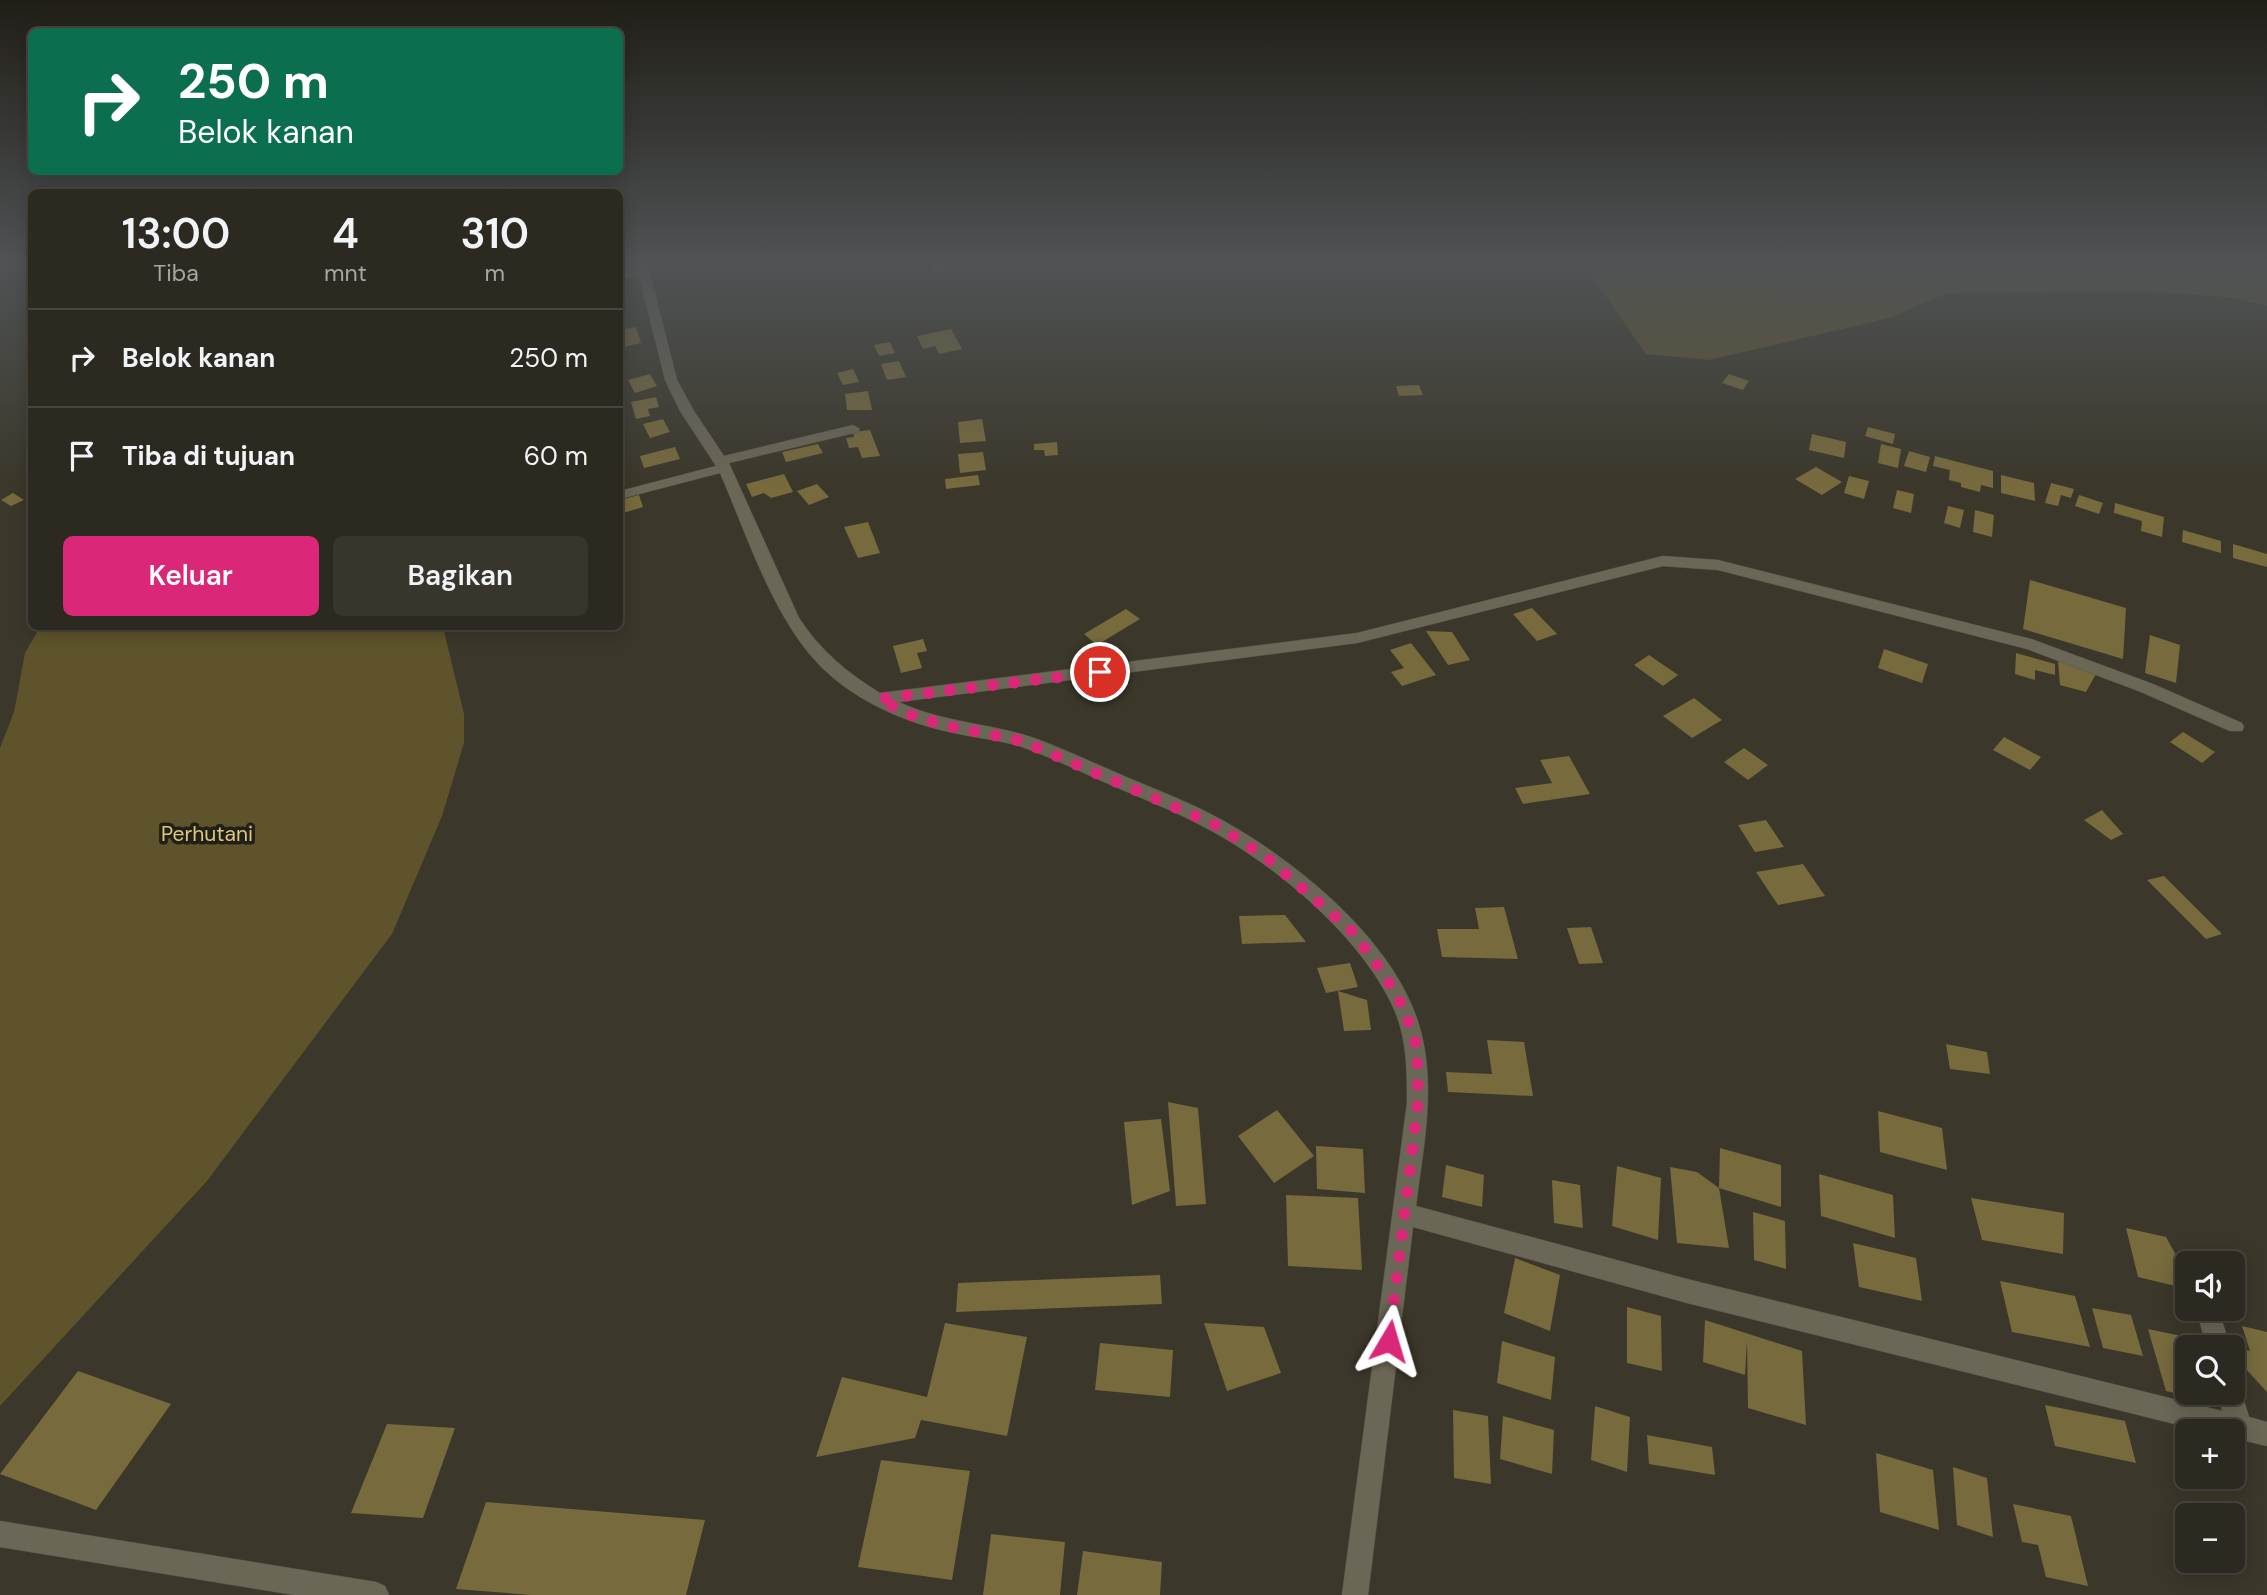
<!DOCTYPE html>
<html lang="id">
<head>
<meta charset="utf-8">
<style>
	body { margin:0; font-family:"DM Sans",sans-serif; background:#38352d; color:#f1f3f6; height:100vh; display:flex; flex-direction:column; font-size:26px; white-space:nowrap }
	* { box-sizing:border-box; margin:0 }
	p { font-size:23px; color:#a6a6a5 }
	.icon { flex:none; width:38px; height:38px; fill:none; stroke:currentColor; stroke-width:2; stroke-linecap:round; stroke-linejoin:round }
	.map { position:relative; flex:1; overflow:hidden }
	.drawer { position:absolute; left:28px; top:189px; width:595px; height:441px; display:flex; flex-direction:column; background:#2c2920; border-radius:10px; box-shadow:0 4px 18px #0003,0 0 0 2px #48453e }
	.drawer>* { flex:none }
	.guide { position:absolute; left:28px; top:28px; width:595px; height:147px; border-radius:10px; box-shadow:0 4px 18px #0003,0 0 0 2px #48453e; background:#0b6e4f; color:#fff; overflow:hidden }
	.fabs { position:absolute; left:2175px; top:1251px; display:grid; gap:14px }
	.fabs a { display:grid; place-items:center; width:70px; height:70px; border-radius:10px; background:#2c2920; box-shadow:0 4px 18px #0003,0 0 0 2px #48453e; font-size:35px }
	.pin { position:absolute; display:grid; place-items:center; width:60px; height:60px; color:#fff; margin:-30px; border:4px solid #fff; border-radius:50%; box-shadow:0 2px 7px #0007 }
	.me { position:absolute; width:77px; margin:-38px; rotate:7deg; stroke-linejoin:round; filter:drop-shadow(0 0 5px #0008) }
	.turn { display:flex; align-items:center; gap:24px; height:147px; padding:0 35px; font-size:32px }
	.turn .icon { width:91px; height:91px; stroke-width:2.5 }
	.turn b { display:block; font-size:49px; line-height:60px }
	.eta { display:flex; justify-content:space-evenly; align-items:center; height:119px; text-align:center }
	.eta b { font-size:42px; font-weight:600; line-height:49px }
	.button { display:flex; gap:14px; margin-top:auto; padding:14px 35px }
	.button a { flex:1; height:80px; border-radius:10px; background:#db2777; color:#fff; font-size:28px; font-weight:600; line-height:80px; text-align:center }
	.button a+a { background:#38352d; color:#f1f3f6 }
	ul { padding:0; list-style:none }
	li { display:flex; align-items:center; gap:21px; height:98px; padding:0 35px; border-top:2px solid #48453e }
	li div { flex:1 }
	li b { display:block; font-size:26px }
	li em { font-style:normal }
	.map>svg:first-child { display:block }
	.green { fill:#5e532a }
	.building { fill:#776a3d }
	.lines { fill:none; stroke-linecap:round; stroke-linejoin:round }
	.minor-casing { stroke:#585549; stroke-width:1 }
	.minor { fill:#6b6757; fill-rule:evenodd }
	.route { stroke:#db2777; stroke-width:12; stroke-dasharray:0 21.6 }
	.labels { text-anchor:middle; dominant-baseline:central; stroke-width:7; stroke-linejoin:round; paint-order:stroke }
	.park-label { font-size:21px; fill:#dbc77e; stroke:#201f18 }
</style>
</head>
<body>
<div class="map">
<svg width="2267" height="1595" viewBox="0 0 2267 1595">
	<rect width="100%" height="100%" fill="#3b372a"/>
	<path class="green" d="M1582,262h685v44l-39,-9 -91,-6 -190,2 -58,25 -180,42 -63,-6z
		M40,627h403l21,87v29l-22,73 -50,118 -185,247 -207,225v-658l14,-36 11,-59z"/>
	<path class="building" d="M928,262h23l4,7 -22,4z
		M636,327l5,16 -18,4 -3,-17z
		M951,329l11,20 -23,5 -4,-8 -12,3 -6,-13z
		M890,342l5,11 -16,3 -5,-11z
		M899,361l7,16 -19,3 -6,-16z
		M853,369l6,13 -16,3 -6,-12z
		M650,374l7,12 -22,7 -7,-13z
		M1729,374l20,7 -6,9 -21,-7z
		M1419,385l4,10 -24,1 -3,-10z
		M868,391l4,19h-25l-2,-16z
		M656,397l3,10 -11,2 2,7 -14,3 -5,-17z
		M663,419l7,13 -20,6 -7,-14z
		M982,419l4,22 -26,2 -2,-21z
		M1868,427l27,7 -2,10 -28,-8z
		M870,430l10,26 -18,2 -4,-11 -9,1 -3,-10 8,-1 -1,-5z
		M1812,434l34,8 -2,16 -35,-8z
		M1057,442l1,13 -13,1 -1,-6h-10v-6z
		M818,444l5,9 -37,9 -4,-10z
		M1881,444l20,5 -3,19 -20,-5z
		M675,447l5,12 -36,9 -4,-12z
		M1909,451l21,6 -4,15 -22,-6z
		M983,452l3,18 -26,3 -2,-19z
		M1935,456l58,15v17l-12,-3 -1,7 -19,-5v-4l-12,-3 1,-10 -17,-4z
		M1816,467l26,15 -20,13 -27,-16z
		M784,474l9,18 -22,6 -7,-5 -12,4 -6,-13z
		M978,475l2,10 -34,4 -1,-10z
		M2001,475l33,8 1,18 -34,-8z
		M1849,476l20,5 -5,18 -20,-6z
		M2051,483l23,6 -3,9 -10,-3 -3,11 -13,-3z
		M817,484l12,13 -20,8 -12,-14z
		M1897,490l17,4 -3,19 -18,-5z
		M13,493l11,7 -13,6 -10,-6z
		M639,495l4,12 -23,7v-14z
		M2079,495l24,8 -4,11 -24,-8z
		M2115,503l49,14 -2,20 -21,-6 1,-10 -28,-8z
		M1948,506l16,4 -4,18 -16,-5z
		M1975,510l19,5 -2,22 -19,-5z
		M868,522l12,31 -22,5 -14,-31z
		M2183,530l38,11v12l-39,-11z
		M2233,544l34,10v13l-34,-9z
		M2030,580l96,28 -3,51 -100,-30z
		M1532,608l25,26 -20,7 -24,-27z
		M1126,609l14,10 -43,26 -13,-11z
		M1426,631l26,1 18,28 -22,5z
		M2150,635l30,10 -4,38 -31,-10z
		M923,639l4,12 -10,2 5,15 -21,5 -8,-27z
		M1411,643l25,32 -34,11 -11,-14 13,-4 -14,-18z
		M1884,649l44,15 -6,19 -44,-15z
		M2016,653l39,11v11l-20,-5v10l-20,-6z
		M1649,655l29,20 -15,11 -29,-21z
		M2058,661l39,11 -11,20 -26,-7z
		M1694,698l28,22 -30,18 -29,-22z
		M2183,732l32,20 -13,11 -32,-21z
		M2004,737l37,20 -11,13 -37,-20z
		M1744,748l24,17 -20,15 -24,-18z
		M1569,756l21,38 -67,10 -8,-16 37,-5 -12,-23z
		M2102,810l21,24 -12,6 -27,-20z
		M1766,820l18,27 -29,5 -17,-27z
		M1803,864l22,32 -47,9 -22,-33z
		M2164,876l58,58 -16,5 -59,-59z
		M1504,907l14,52 -76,-2 -5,-28h42l-4,-21z
		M1285,915l21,27 -64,2 -3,-28z
		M1591,927l12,36 -24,1 -12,-36z
		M1350,963l8,24 -32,6 -9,-25z
		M1338,991l29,9 4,30 -27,1z
		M1487,1040l37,2 9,54 -85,-4 -2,-20 46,2z
		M1946,1044l41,8 3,22 -40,-5z
		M1168,1102l30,6 8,96 -30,2z
		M1277,1110l37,46 -40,27 -36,-47z
		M1878,1111l64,17 5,42 -67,-18z
		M1161,1119l9,72 -38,14 -8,-83z
		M1316,1146l47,3 2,44 -48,-4z
		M1720,1148l61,17v42l-62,-19 10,60 -52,-5 -7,-76 27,5 22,16z
		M1446,1165l38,10 -2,32 -40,-10z
		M1617,1166l44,12 -3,62 -46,-14z
		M1819,1174l74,21 2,43 -74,-22z
		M1552,1180l28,5 3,43 -29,-5z
		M1286,1195l72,3 4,72 -74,-4z
		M1971,1198l93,15 -1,41 -81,-14z
		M1753,1212l32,9 1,48 -32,-9z
		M2126,1228l40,9 22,40v12l-50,-12z
		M1853,1243l63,15 6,43 -63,-14z
		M1515,1258l45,17 -10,56 -46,-18z
		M1160,1275l2,29 -206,8 2,-29z
		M2000,1281l75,15 15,51 -78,-15z
		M1627,1307l34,9 1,55 -35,-8z
		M2092,1308l39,7 12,41 -40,-8z
		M1705,1320l97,31 4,74 -58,-17 -1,-67 -2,34 -42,-13z
		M945,1323l82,14 -20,99 -86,-16 -6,18 -99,19 26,-80 85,20z
		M1204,1323l60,4 17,46 -54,18z
		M2242,1326l25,6v60l-34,-37v-8l17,4z
		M2148,1329l43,9 3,10h-6v45h20l3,8 -45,-10z
		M1502,1341l53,16 -4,43 -54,-17z
		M1100,1343l73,7 -3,47 -75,-7z
		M78,1371l93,33 -75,106 -96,-36z
		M2045,1405l80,16 11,42 -81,-17z
		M1595,1406l35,11 -3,55 -36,-12z
		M1453,1410l35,6 3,68 -37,-6z
		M1503,1416l51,14 -2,44 -52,-15z
		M387,1424l68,4 -32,90 -72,-5z
		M1647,1435l65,12 3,28 -66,-11z
		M1876,1453l57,17 6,60 -59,-18z
		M881,1460l89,11 -18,109 -94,-13z
		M1953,1467l34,11 6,59 -36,-12z
		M486,1502l219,18 -19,75h-155l-75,-6z
		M2013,1504l58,12 17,70 -42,-9 -8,-32 -16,-3z
		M991,1534l74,8 -5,53h-77z
		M1083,1551l79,11 -2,33h-83z"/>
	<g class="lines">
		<g class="minor-casing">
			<path id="minor" d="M636,262h11l30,118 17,31 30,45 129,-31 7,4 -2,3 -129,31 70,155c21,32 48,55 81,75l477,-60 306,-77 55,4 313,79 122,45 89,39 2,4 -2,4h-12l-89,-39 -114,-43 -309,-79 -55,-4 -306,77 -458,59c44,21 93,21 138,37 27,10 52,22 78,33 36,16 73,29 107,48 76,42 177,124 199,212 15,57 2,117 -5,174l271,73 535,132 -4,-18h15v-11l6,2 10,33 18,5v24l-34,-8v-6h-26l-520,-129 -274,-76 -45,368h-26l65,-492c0,-30 0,-61 -11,-89 -31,-75 -120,-149 -190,-186 -33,-18 -68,-31 -102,-46 -27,-12 -54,-25 -82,-35 -22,-7 -45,-9 -68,-14 -44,-9 -89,-28 -123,-57 -55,-47 -82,-137 -111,-203l-100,26v-8l96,-25 -36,-55 -15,-31 -26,-105 -19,4v-6l17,-4z
				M2213,1309l6,3 12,36h-24l-8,-28 4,-8z
				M0,1521l376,61 9,4 4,9h-95l-294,-48z"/>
		</g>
		<use href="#minor" class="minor"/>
	</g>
	<linearGradient id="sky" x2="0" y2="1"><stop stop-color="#201e17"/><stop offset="0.54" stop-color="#4f5355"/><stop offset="1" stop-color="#4f5355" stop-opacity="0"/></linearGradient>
	<rect width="2267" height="485" fill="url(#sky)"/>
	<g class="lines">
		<path class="route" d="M1100,672l-221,27 29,15 36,11 78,16 192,83 52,33 86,74 32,43 20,35 13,38 1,56 -29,238"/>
	</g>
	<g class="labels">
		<g class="park-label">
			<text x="207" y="834">Perhutani</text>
		</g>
	</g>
</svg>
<div class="fabs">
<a><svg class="icon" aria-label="sound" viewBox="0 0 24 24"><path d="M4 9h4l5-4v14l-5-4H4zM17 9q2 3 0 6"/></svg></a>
<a><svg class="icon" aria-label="search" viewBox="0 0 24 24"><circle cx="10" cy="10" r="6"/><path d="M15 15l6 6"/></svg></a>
<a>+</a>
<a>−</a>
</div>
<div class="pin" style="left:1100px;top:672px;background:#d93025"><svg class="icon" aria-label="arrive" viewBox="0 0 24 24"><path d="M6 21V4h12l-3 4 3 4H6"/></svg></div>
<svg class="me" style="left:1389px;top:1341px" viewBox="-20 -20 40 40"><path d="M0-17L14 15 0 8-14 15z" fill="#db2777" stroke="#fff" stroke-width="4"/></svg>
<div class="guide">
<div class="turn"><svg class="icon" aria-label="right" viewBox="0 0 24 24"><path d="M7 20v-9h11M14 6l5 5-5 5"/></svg><div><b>250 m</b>Belok kanan</div></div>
</div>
<section class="drawer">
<div class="eta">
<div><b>13:00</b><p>Tiba</p></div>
<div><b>4</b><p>mnt</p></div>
<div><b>310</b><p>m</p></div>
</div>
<ul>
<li><svg class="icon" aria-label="right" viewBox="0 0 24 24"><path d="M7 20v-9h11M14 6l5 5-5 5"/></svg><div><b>Belok kanan</b></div><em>250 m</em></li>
<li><svg class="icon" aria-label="arrive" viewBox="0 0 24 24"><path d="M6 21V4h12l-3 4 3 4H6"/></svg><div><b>Tiba di tujuan</b></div><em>60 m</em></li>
</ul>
<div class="button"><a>Keluar</a><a>Bagikan</a></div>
</section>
</div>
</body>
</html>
